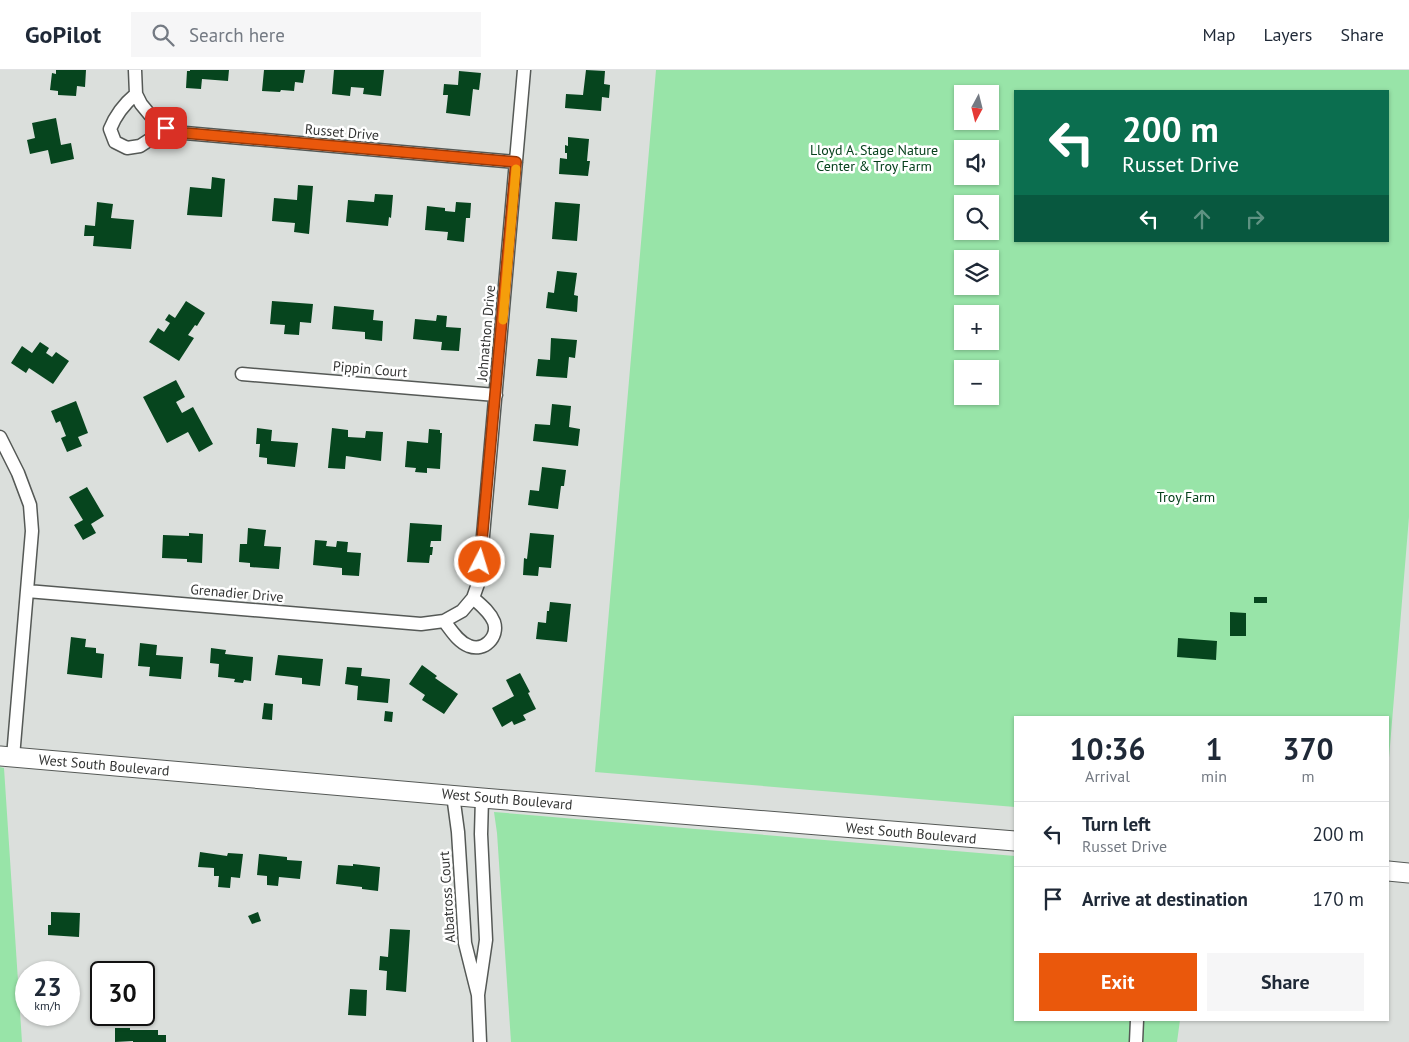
<!DOCTYPE html>
<html lang="en">
<head>
<meta charset="utf-8">
<style>
	body { margin:0; font-family:"PT Sans",sans-serif; background:#f6f6f7; color:#1f2937; height:100vh; display:flex; flex-direction:column; font-size:19px; white-space:nowrap }
	* { box-sizing:border-box; margin:0 }
	p { font-size:16px; color:#747a83 }
	.icon { flex:none; width:28px; height:28px; fill:none; stroke:currentColor; stroke-width:2; stroke-linecap:round; stroke-linejoin:round }
	.map { position:relative; flex:1; overflow:hidden }
	.drawer { position:absolute; left:1014px; top:646px; width:375px; height:305px; display:flex; flex-direction:column; background:#fff; border-radius:0px; box-shadow:0 1px 4px #0004 }
	.drawer>* { flex:none }
	.banner { position:absolute; left:1014px; top:20px; width:375px; height:152px; border-radius:0px; box-shadow:0 1px 4px #0004; background:#0b6e4f; color:#fff; overflow:hidden }
	.needle { width:32px; rotate:187deg }
	.fabs { position:absolute; left:954px; top:15px; display:grid; gap:10px }
	.fabs a { display:grid; place-items:center; width:45px; height:45px; border-radius:0px; background:#fff; box-shadow:0 1px 4px #0004; font-size:25px }
	.speed { position:absolute; left:15px; top:891px; display:flex; gap:10px; font-size:25px; font-weight:700; text-align:center }
	.speed>* { display:grid; place-content:center; width:65px; height:65px; border-radius:50%; background:#fff; box-shadow:0 1px 4px #0004; line-height:1 }
	.speed small { font-size:12px; font-weight:400 }
	.speed .limit { border:2px solid #111; border-radius:8px; background:#fff; color:#111 }
	.pin { position:absolute; display:grid; place-items:center; width:42px; height:42px; color:#fff; margin:-21px; border-radius:10px; box-shadow:0 2px 8px #0006 }
	.me { position:absolute; width:55px; margin:-28px; rotate:5deg; stroke-linejoin:round; filter:drop-shadow(0 0 4px #0008) }
	.turn { display:flex; align-items:center; gap:18px; height:105px; padding:0 25px; font-size:22px }
	.turn .icon { width:65px; height:65px; stroke-width:2.5 }
	.turn b { display:block; font-size:35px; line-height:42px }
	.lanes { display:flex; align-items:center; height:48px; padding:0 25px; background:#0003; justify-content:center; gap:25px; direction:ltr }
	.lanes .off { opacity:.35 }
	.eta { display:flex; justify-content:space-evenly; align-items:center; height:85px; text-align:center }
	.eta b { font-size:30px; font-weight:600; line-height:35px }
	.action { display:flex; gap:10px; margin-top:auto; padding:10px 25px }
	.action a { flex:1; height:58px; border-radius:0px; background:#ea580c; color:#fff; font-size:20px; font-weight:600; line-height:58px; text-align:center }
	.action a+a { background:#f6f6f7; color:#1f2937 }
	ul { padding:0; list-style:none }
	li { display:flex; align-items:center; gap:15px; height:65px; padding:0 25px; border-top:1px solid #e0e1e3 }
	li div { flex:1 }
	li b { display:block; font-size:19px }
	li em { font-style:normal }
	header { display:flex; align-items:center; gap:30px; box-sizing:border-box; height:70px; padding:0 25px; background:#fff; border-bottom:1px solid #e0e1e3 }
	header strong { font-size:24px }
	nav { display:flex; gap:28px; margin-inline-start:auto; font-size:18px }
	.search { width:350px; height:45px; background:#f6f6f7; display:flex; align-items:center; gap:12px; box-sizing:border-box; padding:0 18px; border-radius:0px; color:#747a83; font-size:19px }
	.map>svg:first-child { display:block }
	.green { fill:#98e4a8; fill-rule:evenodd }
	.building { fill:#06451e }
	.lines { fill:none; stroke-linecap:round; stroke-linejoin:round }
	.minor-casing { stroke:#555956; stroke-width:15 }
	.secondary-casing { stroke:#555956; stroke-width:21 }
	.minor { stroke:#fff; stroke-width:12 }
	.secondary { stroke:#fff; stroke-width:19 }
	.route-casing { stroke:#983908; stroke-width:12 }
	.route { stroke:#ea580c; stroke-width:9 }
	.slow { stroke:#f59e0b; stroke-width:9 }
	.labels { text-anchor:middle; dominant-baseline:central; stroke-width:5; stroke-linejoin:round; paint-order:stroke }
	.street-label { font-size:14px; fill:#333433; stroke:#fff }
	.park-label { font-size:14px; fill:#06411c; stroke:#fff }
</style>
</head>
<body>
<header>
<strong>GoPilot</strong>
<div class="search"><svg class="icon" aria-label="search" viewBox="0 0 24 24"><circle cx="10" cy="10" r="6"/><path d="M15 15l6 6"/></svg>Search here</div>
<nav><a>Map</a><a>Layers</a><a>Share</a></nav>
</header>
<div class="map">
<svg width="1409" height="972" viewBox="0 0 1409 972">
	<rect width="100%" height="100%" fill="#dbdfdc"/>
	<path class="green" d="M656,0h753v447l-21,253v-52h-373v89l-420,-35zM1015,21h373v150h-373zM962,24h28v27h-28zM962,79h28v27h-28zM962,134h28v27h-28zM962,189h28v27h-28zM962,244h28v27h-28zM962,299h28v27h-28z
		M0,697l4,1 18,274h-22z
		M494,742l521,44v164h165l-3,22h-666l-14,-209z"/>
	<path class="building" d="M56,0h30l-1,17 -8,-1 -1,10 -18,-1v-4l-8,-1 2,-17 4,1z
		M190,0h39l-1,11 -26,-2 -1,10 -15,-1 1,-17h3z
		M264,0h41l-2,13 -8,-1 -1,9 -13,-1 -1,2 -18,-1z
		M334,0h50l-3,26 -18,-2 1,-6 -13,-1 -1,9 -18,-2z
		M586,0l19,1 -1,13 6,1 -1,13 -7,-1 -1,14 -36,-3 1,-14 17,1z
		M459,1l22,2 -2,17 -6,-1 -3,27 -24,-3 2,-18h-5l1,-11 14,1z
		M56,48l5,27 10,-2 3,16 -23,5 -3,-14 -18,4 -3,-14 8,-2 -3,-15z
		M568,67l21,2 -2,22h3l-2,15 -29,-2 1,-16 7,1v-6h-2v-8l3,1z
		M212,107l13,2 -3,38 -35,-2 3,-28 21,2z
		M298,115l15,1 -4,48 -15,-2 1,-9 -23,-2 2,-23 23,2z
		M375,124l18,1 -2,23 -2,-1 -1,9 -42,-4 2,-22 26,2z
		M97,132l16,2 -2,14 23,2 -3,29 -38,-3 1,-10h-10l1,-11 10,1z
		M456,132l15,1 -1,15h-4l-2,24 -17,-2 1,-8 -23,-2 2,-24 18,2v3l10,1z
		M555,132l25,2 -3,37 -25,-2z
		M557,201l20,2 -3,22 4,1 -1,16 -31,-4 2,-16 6,1z
		M186,231l19,12 -8,13 -2,-1 -7,10 6,3 -15,23 -30,-19 9,-14 6,4 6,-9 -5,-3 4,-6 6,4z
		M272,231l41,3 -2,19 -11,-1 -1,13 -15,-1 1,-9 -15,-1z
		M334,236l40,4 -1,10 10,1 -1,20 -17,-2v-7l-33,-3z
		M437,245l10,1 -1,11 15,1 -2,23 -18,-1 1,-8 -29,-3 2,-20 21,2z
		M551,268l26,2 -2,18 -6,-1 -2,21 -31,-2 2,-17 12,1z
		M40,272l9,6 -3,5 6,4 4,-5 13,9 -16,23 -24,-16 -3,5 -15,-10 11,-17 10,7z
		M176,310l9,17 -9,5 6,11 11,-6 20,37 -14,8 -11,-20 -21,11 -24,-46z
		M76,331l12,32 -10,4 4,9 -15,6 -6,-14 5,-2 -6,-15 -4,2 -5,-12z
		M552,334l19,2 -2,21 11,2 -2,17 -45,-5 2,-17 15,1z
		M257,358l15,2 -1,11 27,2 -3,24 -28,-3v-6l-8,-1 1,-13h-4z
		M332,358l16,2v7l17,1 1,-7 17,1 -2,29 -35,-5 -1,13 -17,-1z
		M429,359l11,1v3h2l-2,36 -13,-1v5l-12,-1 1,-4 -11,-1 2,-26 21,2z
		M542,397l24,3 -2,16h-3l-3,23 -30,-4 2,-15 9,1z
		M87,417l17,29 -13,8 5,9 -13,7 -9,-15 9,-5 -14,-23z
		M410,453l32,2 -1,16h-10l-1,6h3l-1,8h-2l-1,8 -22,-1z
		M248,458l18,2 -2,16 17,1 -2,22 -29,-2v-4l-11,-1 1,-18h7z
		M189,463l14,1 -1,29 -15,-1v-3l-25,-1 1,-23 26,1z
		M530,463l24,2 -3,33 -12,-1 -1,9 -15,-1 1,-17 3,1z
		M315,470l12,1 -1,5 10,1 1,-6 11,1 -1,10 14,1 -2,23 -17,-1v-7l-29,-3z
		M1254,527h13v6h-13z
		M550,532l21,2 -4,38 -31,-3 2,-17 8,1 1,-12h2z
		M1230,542l16,1v23h-16z
		M71,567l15,2 -1,8 11,1v5l8,1 -2,24 -35,-4z
		M1178,568l39,3 -1,19 -39,-3z
		M140,573l17,2 -1,10 27,2 -2,22 -32,-3 1,-9 -12,-1z
		M211,578l15,2 -1,4 28,3 -2,24 -7,-1 -1,3 -9,-1 1,-3 -17,-2 1,-13 -9,-1z
		M278,585l45,4 -3,27 -18,-2v-6l-27,-3z
		M422,595l15,11 -2,2 23,16 -14,20 -22,-14 3,-5 -16,-11z
		M347,597l15,1 -1,8 29,3 -2,24 -31,-3 1,-14 -13,-2z
		M520,603l10,19 -2,1 8,16 -13,6 3,5 -12,5 -2,-4 -10,6 -10,-19 22,-12 -8,-16z
		M264,633l9,1 -1,16 -10,-1z
		M385,641l8,1 -1,10 -8,-1z
		M200,782l27,4 1,-3 15,1 -3,24 -9,-1 -1,11 -12,-1 1,-11h-5v-8l-16,-1z
		M259,784l28,3v3l15,1 -2,18 -21,-2 -1,9 -11,-1v-9l-10,-1z
		M353,794l27,3 -2,24 -16,-2v-2l-26,-3 2,-19 15,1z
		M51,842l29,1 -1,24 -31,-2v-10h3z
		M258,842l3,9 -9,3 -4,-8z
		M390,859l20,1 -4,62 -20,-2 1,-19 -8,-1 1,-14 8,1z
		M40,893l12,1v8h-12z
		M350,919l17,1 -1,26 -18,-1z
		M115,958h15v2h28v5h8v7h-33v-1l-18,1z"/>
	<g class="lines">
		<g class="minor-casing">
			<path id="minor" d="M135,0l1,24 5,10 14,17 11,8 19,4 331,29
				M136,24c-12,10 -20,20 -26,35l5,13 12,6 13,-2 26,-17
				M242,304l254,21
				M0,367l18,36 12,32 2,26 -19,226
				M27,521l394,33 23,-3 18,-10 11,-13 6,-17 45,-511
				M444,551c7,9 14,21 25,25 15,6 30,-9 25,-24 -4,-10 -13,-17 -21,-24
				M453,725l5,37 7,111 13,52 8,-55 -5,-106 1,-36
				M478,925l2,47
				M1136,972l1,-22"/>
		</g>
		<g class="secondary-casing">
			<path id="secondary" d="M0,686l482,42 533,43
				M1388,801l21,2"/>
		</g>
		<use href="#minor" class="minor"/>
		<use href="#secondary" class="secondary"/>
	</g>
	<g class="lines">
		<g class="route-casing">
			<path id="route" d="M166,58l19,5 331,29 -36,400"/>
		</g>
		<use href="#route" class="route"/>
		<path class="slow" d="M503,250l13,-151"/>
	</g>
	<g class="labels">
		<g class="street-label">
			<text transform="translate(342 62) rotate(5)">Russet Drive</text>
			<text transform="translate(486 263) rotate(-85)">Johnathon Drive</text>
			<text transform="translate(370 299) rotate(5)">Pippin Court</text>
			<text transform="translate(237 523) rotate(5)">Grenadier Drive</text>
			<text transform="translate(104 695) rotate(5)">West South Boulevard</text>
			<text transform="translate(507 729) rotate(5)">West South Boulevard</text>
			<text transform="translate(911 763) rotate(5)">West South Boulevard</text>
			<text transform="translate(447 827) rotate(-94)">Albatross Court</text>
		</g>
		<g class="park-label">
			<text x="874" y="80">Lloyd A. Stage Nature<tspan x="874" dy="16">Center &amp; Troy Farm</tspan></text>
			<text x="1186" y="427">Troy Farm</text>
		</g>
	</g>
</svg>
<div class="fabs">
<a><svg class="needle" viewBox="-14 -14 28 28"><path d="M0-13l5 13h-10z" fill="#e53935"/><path d="M0 13l5-13h-10z" fill="#747a83"/></svg></a>
<a><svg class="icon" aria-label="sound" viewBox="0 0 24 24"><path d="M4 9h4l5-4v14l-5-4H4zM17 9q2 3 0 6"/></svg></a>
<a><svg class="icon" aria-label="search" viewBox="0 0 24 24"><circle cx="10" cy="10" r="6"/><path d="M15 15l6 6"/></svg></a>
<a><svg class="icon" aria-label="layers" viewBox="0 0 24 24"><path d="M12 4l9 5-9 5-9-5zM3 14l9 5 9-5"/></svg></a>
<a>+</a>
<a>−</a>
</div>
<div class="speed"><div>23<small>km/h</small></div><div class="limit">30</div></div>
<div class="pin" style="left:166px;top:58px;background:#d93025"><svg class="icon" aria-label="arrive" viewBox="0 0 24 24"><path d="M6 21V4h12l-3 4 3 4H6"/></svg></div>
<svg class="me" style="left:480px;top:492px" viewBox="-20 -20 40 40"><circle r="17" fill="#ea580c" stroke="#fff" stroke-width="3"/><path d="M0-11L8 9 0 5-8 9z" fill="#fff"/></svg>
<div class="banner">
<div class="turn"><svg class="icon" aria-label="left" viewBox="0 0 24 24"><path d="M17 20v-9H6M10 6l-5 5 5 5"/></svg><div><b>200 m</b>Russet Drive</div></div>
<div class="lanes"><svg class="icon" aria-label="left" viewBox="0 0 24 24"><path d="M17 20v-9H6M10 6l-5 5 5 5"/></svg><svg class="icon off" aria-label="ahead" viewBox="0 0 24 24"><path d="M12 20V5M6 11l6-6 6 6"/></svg><svg class="icon off" aria-label="right" viewBox="0 0 24 24"><path d="M7 20v-9h11M14 6l5 5-5 5"/></svg></div>
</div>
<section class="drawer">
<div class="eta">
<div><b>10:36</b><p>Arrival</p></div>
<div><b>1</b><p>min</p></div>
<div><b>370</b><p>m</p></div>
</div>
<ul>
<li><svg class="icon" aria-label="left" viewBox="0 0 24 24"><path d="M17 20v-9H6M10 6l-5 5 5 5"/></svg><div><b>Turn left</b><p>Russet Drive</p></div><em>200 m</em></li>
<li><svg class="icon" aria-label="arrive" viewBox="0 0 24 24"><path d="M6 21V4h12l-3 4 3 4H6"/></svg><div><b>Arrive at destination</b></div><em>170 m</em></li>
</ul>
<div class="action"><a>Exit</a><a>Share</a></div>
</section>
</div>
</body>
</html>
